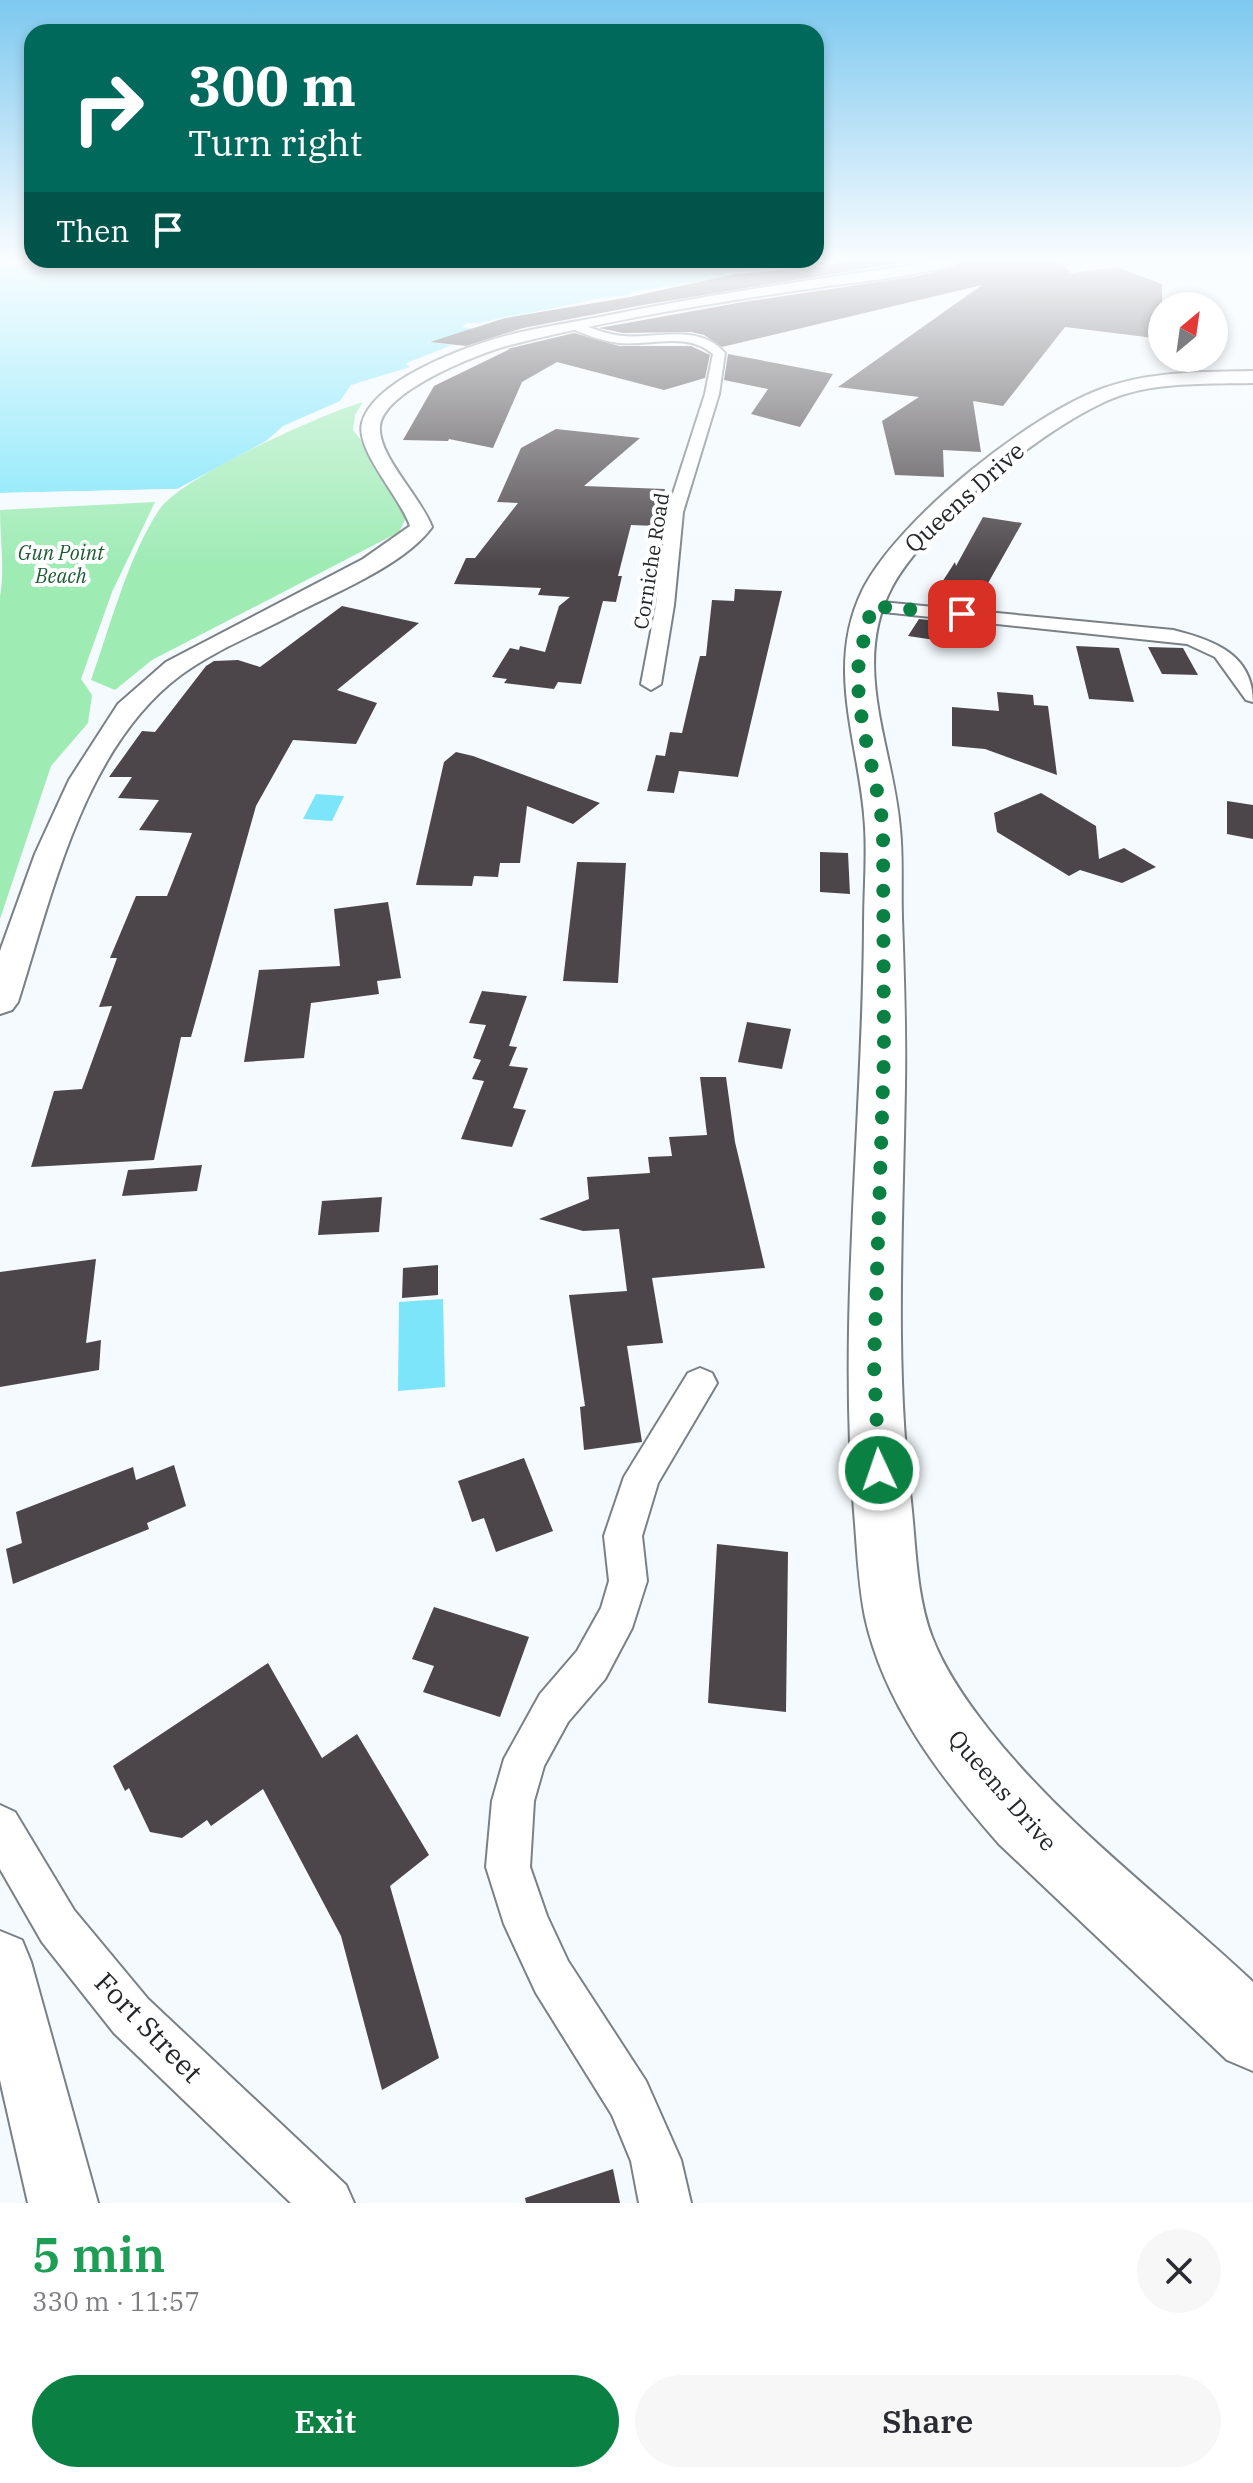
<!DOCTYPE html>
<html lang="en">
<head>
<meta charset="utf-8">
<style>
	body { margin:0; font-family:"IBM Plex Serif",serif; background:#f7f7f7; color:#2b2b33; height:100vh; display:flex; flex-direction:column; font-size:30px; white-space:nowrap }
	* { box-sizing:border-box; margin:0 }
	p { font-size:26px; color:#7c7c81 }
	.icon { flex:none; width:44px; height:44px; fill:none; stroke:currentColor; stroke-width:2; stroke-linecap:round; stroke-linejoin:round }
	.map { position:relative; height:2203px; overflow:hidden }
	.panel { display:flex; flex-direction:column; background:#fff; flex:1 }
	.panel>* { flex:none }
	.banner { position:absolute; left:24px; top:24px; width:800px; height:244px; border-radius:24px; box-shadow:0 4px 12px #0003; background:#00695c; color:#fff; overflow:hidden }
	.needle { width:52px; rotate:29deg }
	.buttons { position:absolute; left:1148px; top:292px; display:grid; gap:16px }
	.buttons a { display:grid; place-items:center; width:80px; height:80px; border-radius:50%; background:#fff; box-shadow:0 4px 12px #0003; font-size:40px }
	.pin { position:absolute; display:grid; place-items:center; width:68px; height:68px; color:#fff; margin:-34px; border-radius:16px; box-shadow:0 4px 12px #0006 }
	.me { position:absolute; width:88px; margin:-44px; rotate:357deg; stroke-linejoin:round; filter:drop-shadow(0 0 6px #0008) }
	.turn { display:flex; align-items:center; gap:28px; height:168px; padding:0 32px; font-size:36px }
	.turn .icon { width:104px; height:104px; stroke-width:2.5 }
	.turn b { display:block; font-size:56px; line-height:68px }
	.then { display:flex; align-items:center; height:76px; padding:0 32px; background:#0003; gap:16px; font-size:30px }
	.round { display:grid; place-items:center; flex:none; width:84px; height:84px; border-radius:42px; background:#f7f7f7 }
	.headline { display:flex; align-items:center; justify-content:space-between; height:136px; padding:0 32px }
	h1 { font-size:48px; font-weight:600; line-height:60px; color:#1e9e55 }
	.primary-button { display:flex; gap:16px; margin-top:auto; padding:16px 32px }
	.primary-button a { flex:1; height:92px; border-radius:48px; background:#0b8043; color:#fff; font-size:32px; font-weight:600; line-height:92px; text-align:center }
	.primary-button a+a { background:#f7f7f7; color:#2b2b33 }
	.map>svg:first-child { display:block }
	.green { fill:#9eebb4 }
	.water { fill:#7de5fa }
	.pier { fill:#f4fafe }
	.building { fill:#4c464a }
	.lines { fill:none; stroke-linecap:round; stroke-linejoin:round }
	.minor-casing { stroke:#7a8186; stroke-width:4 }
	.secondary-casing { stroke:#7a8186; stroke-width:4 }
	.primary-casing { stroke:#7a8186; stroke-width:4 }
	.minor { fill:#fff; fill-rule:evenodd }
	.secondary { fill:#fff; fill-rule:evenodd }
	.primary { fill:#fff; fill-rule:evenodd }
	.route { stroke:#0b8043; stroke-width:14; stroke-dasharray:0 25.2 }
	.labels { text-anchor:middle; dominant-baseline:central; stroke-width:8; stroke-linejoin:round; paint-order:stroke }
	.far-park-label { font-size:20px; font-style:italic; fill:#1b5c34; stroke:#fff }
	.far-street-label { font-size:20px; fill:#242729; stroke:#fff }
	.street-label { font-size:24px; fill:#242729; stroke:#fff }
	.near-street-label { font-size:28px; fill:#242729; stroke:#fff }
</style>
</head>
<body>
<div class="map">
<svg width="1253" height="2203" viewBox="0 0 1253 2203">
	<rect width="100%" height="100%" fill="#f4fafe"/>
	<path class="green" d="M363,402l-8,13 -2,15 55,71v13l-9,18 -247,128 -37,30 -24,-10c19,-53 37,-123 68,-170 22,-33 163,-96 204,-108z
		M155,502l-43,90 -31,87 11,16 -4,28 -37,43 -51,153v-322c5,-29 0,-58 0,-87z"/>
	<path class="water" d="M0,258l816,2v-2h21h-11l3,6 -4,1 -100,8 -5,5 -88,14 -3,3c-43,3 -78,16 -119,21 -15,2 -28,9 -43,7l-5,4 14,2 -48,13 24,3 -43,17 -3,2 4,3 -59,18 -11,16 -57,25 -17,15 -89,48 -177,4z
		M316,794l28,2 -12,25 -29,-2z
		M443,1299l2,88 -47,4 1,-89z"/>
	<path class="pier" d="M173,489l-3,4 -170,4v-4z"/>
	<path class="building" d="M858,258h71l-286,47 -120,23 -57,18 -36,-4 75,-24 125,-21 105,-23 91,-8z
		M966,258h90l15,15 46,-6 45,17v55l-97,-12 -62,79 -30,-5 8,51 -38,-2 1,27 -49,-2 -13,-54 37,-24 -81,-10 144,-102 -260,62 -18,-12 -13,-3 -68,1 -24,-5 144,-26 175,-26 35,-9z
		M574,333l45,13h72l19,9 -5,23 -41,12 -107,-28 -35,20 -29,66 -44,-9 -1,2 -45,-1 31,-54 76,-37h-3z
		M728,354l105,20 -33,53 -49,-13 17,-25 -44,-9z
		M556,429l84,9 -56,48 81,3 -8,37 -26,-1 -13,51h4l-6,26 -13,-1 -22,83 -23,-2 -4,7 -50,-6 3,-4 -15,-2 18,-29 9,2 1,-4 25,6 14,-46 11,-9 -32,-2 3,-7 -87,-4 12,-26h9l43,-55 -21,-1 24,-54z
		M983,517l39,6 -48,85 -46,-4 27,-42 1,4z
		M735,589l47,2 -44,186 -59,-6 -5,22 -27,-2 9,-36 9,1 5,-24 12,1 18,-77h6l6,-56 22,1z
		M342,606l77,17 -82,67 40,13 -21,41 -63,-4 -37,66 -65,231h-10l-27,123 -123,7 23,-76 28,-2 30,-83 -13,1 18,-49h-7l26,-62h31l25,-63 -53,-3 20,-30 -41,-2 14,-21h-23l33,-46 13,1 51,-66 8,-5 24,-1 22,7z
		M919,619l46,5 -10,19 -47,-7z
		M1076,646l43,2 15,54 -45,-3z
		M1148,647l35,1 15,27 -36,-1z
		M997,692l36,3 1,10 14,1 9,69 -72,-26 -33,-3v-39l47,4z
		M456,752l17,4 127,47 -27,21 -46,-18 -7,57h-20l-2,14 -24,-1 -2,10 -56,-1 28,-123z
		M1041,793l55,33 3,33 25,-11 32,19 -34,16 -42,-13 -11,6 -72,-44 -3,-19z
		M1227,801l26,4v34l-26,-5z
		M820,852l28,1 2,41 -30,-2z
		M577,862l49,1 -8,120 -55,-2z
		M388,902l13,76 -24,3 2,13 -68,9 -7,55 -60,4 15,-92 81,-4 -6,-57z
		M482,991l45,5 -18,50 8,1 -8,19 19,2 -15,40 13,2 -14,37 -51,-8 23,-58 -12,-2 9,-19 -8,-2 13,-33 -17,-2z
		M747,1022l44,7 -9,40 -44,-7z
		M700,1077h26l9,65 30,126 -113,10 11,65 -36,3 15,96 -58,8 -4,-43 5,-1 -16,-111 58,-4 -8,-62 -36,2 -44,-12 50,-20 -2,-22 63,-4 -2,-16 24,-1 -3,-19 38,-2z
		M202,1165l-5,26 -75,5 6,-26z
		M382,1197l-3,35 -61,3 4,-34z
		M96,1259l-10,84 15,-3 -2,30 -99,17v-115z
		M438,1265v30l-36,3 1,-30z
		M524,1458l29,73 -57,21 -12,-34 -12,4 -14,-41z
		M174,1465l12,41 -39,17 2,6 -136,55 -7,-35 16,-6 -6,-31 117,-45 3,13z
		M717,1544l71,8 -2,160 -78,-9z
		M434,1607l95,30 -29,80 -77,-25 11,-26 -22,-7z
		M268,1663l54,95 35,-24 72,121 -39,31 49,172 -57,32 -41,-154 -78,-147 -52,37 -4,-6 -25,18 -32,-6 -21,-44 -4,3 -12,-25z
		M613,2169l7,34h-94l-1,-5z"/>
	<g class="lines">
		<g class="minor-casing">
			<path id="minor" d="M574,322c16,5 32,13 49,14 35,3 75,-13 102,17l-6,41 -36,118 -9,93 -13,79 -10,6 -10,-6 15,-79 11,-93 38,-118 8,-40c-27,-23 -62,-8 -94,-11 -17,-2 -33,-8 -49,-15v-4z
				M871,601l302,29c40,10 80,24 80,72l-7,-2 -31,-43 -28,-13 -322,-34 -3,-4 3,-4z
				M700,1368l12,5 5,10 -59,100 -16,53 5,45 -15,47 -27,51 -37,43 -24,44 -10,35 -4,66 17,49 21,45 78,120 35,79 10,43h-52l-8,-42 -19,-46 -76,-122 -32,-69 -18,-57 6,-66 12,-42 36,-65 37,-43 24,-43 8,-27 -5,-45 20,-59 64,-104z
				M0,1805l15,7 59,98 74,89 198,186 8,18h-63l-177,-170 -72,-91 -42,-73z"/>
		</g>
		<g class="secondary-casing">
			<path id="secondary" d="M940,258h23c-21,17 -111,24 -142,29 -104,15 -209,32 -311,58 -30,8 -126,45 -130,81 -3,29 41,71 52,101 -28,39 -101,67 -144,90 -34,18 -75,34 -107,58 -97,72 -128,217 -163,327l-6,8 -12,4v-63l35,-97 34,-74 49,-76 48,-42 197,-103 47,-33c-9,-28 -55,-76 -48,-103 11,-42 98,-74 136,-85 34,-10 72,-15 107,-22 102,-21 204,-36 307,-51z
				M0,1931l22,9 9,22 67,241h-70l-28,-123z"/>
		</g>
		<g class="primary-casing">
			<path id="primary" d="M1253,371v12c-42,1 -87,-1 -128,11 -69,21 -199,129 -233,193 -42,79 2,162 8,242 3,29 1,59 2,89 2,56 4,112 3,168 -2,138 -11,277 6,415 5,45 5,94 21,136 13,34 35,65 57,93 76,96 175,168 264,252v89l-26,-11 -228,-216c-58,-66 -115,-140 -134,-227 -7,-35 -8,-71 -11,-106 -16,-195 9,-391 10,-586 0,-33 3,-66 1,-98 -4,-80 -41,-157 -3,-236 35,-71 168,-177 242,-203 47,-17 100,-16 149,-17z"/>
		</g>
		<use href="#minor" class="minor"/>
		<use href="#secondary" class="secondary"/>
		<use href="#primary" class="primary"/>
	</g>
	<linearGradient id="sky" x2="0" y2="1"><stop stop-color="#7dc8ef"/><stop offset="0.46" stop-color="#fafdff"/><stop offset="1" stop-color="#fafdff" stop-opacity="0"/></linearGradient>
	<rect width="1253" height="566" fill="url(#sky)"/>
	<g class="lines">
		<path class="route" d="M879,1470l-5,-105 10,-311 -1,-225c-5,-50 -24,-99 -25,-149 -1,-26 10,-49 13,-74l91,8"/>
	</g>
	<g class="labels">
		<g class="far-park-label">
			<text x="61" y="552">Gun Point<tspan x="61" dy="23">Beach</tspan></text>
		</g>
		<g class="far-street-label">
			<text transform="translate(651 561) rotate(-81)">Corniche Road</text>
		</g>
		<g class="street-label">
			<text transform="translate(964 497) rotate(-42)">Queens Drive</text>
			<text transform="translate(1003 1790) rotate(49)">Queens Drive</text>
		</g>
		<g class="near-street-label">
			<text transform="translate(149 2027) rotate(46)">Fort Street</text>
		</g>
	</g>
</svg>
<div class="buttons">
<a><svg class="needle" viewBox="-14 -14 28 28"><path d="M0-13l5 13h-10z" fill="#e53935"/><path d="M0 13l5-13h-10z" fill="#7c7c81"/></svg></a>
</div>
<div class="pin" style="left:962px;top:614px;background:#d93025"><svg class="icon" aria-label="arrive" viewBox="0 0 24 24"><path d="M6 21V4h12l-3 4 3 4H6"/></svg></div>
<svg class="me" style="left:879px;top:1470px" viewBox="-20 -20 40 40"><circle r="17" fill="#0b8043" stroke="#fff" stroke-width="3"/><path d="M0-11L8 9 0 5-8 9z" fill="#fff"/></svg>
<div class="banner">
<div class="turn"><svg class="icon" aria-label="right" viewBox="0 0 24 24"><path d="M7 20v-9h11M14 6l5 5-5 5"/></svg><div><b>300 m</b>Turn right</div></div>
<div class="then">Then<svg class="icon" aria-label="arrive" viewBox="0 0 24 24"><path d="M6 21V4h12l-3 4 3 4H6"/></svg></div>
</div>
</div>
<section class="panel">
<div class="headline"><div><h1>5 min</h1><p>330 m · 11:57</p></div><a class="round"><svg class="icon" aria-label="close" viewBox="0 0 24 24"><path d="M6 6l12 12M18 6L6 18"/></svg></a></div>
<div class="primary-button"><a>Exit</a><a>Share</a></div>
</section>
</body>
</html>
